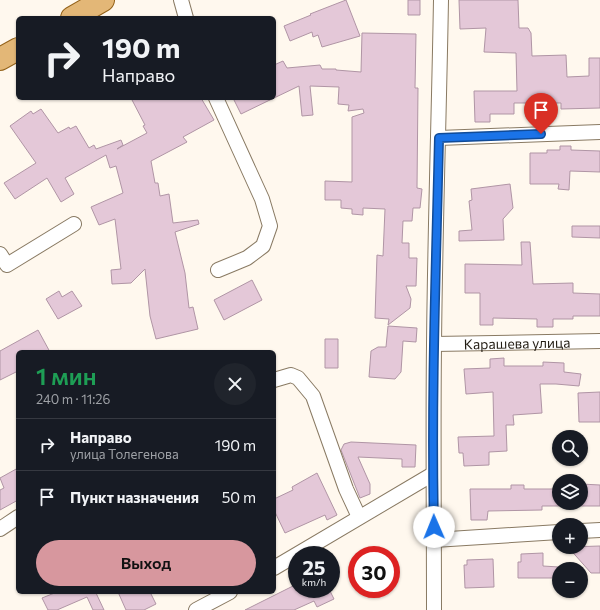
<!DOCTYPE html>
<html lang="ru">
<head>
<meta charset="utf-8">
<style>
	body { margin:0; font-family:Commissioner,sans-serif; background:#20242c; color:#f1f3f6; height:100vh; display:flex; flex-direction:column; font-size:15px; white-space:nowrap }
	* { box-sizing:border-box; margin:0 }
	p { font-size:13px; color:#9ea1a6 }
	.icon { flex:none; width:22px; height:22px; fill:none; stroke:currentColor; stroke-width:2; stroke-linecap:round; stroke-linejoin:round }
	.map { position:relative; flex:1; overflow:hidden }
	.sheet { position:absolute; left:16px; top:350px; width:260px; height:244px; display:flex; flex-direction:column; background:#171b24; border-radius:6px; box-shadow:0 1px 3px #0004 }
	.sheet>* { flex:none }
	.top-card { position:absolute; left:16px; top:16px; width:260px; height:84px; border-radius:6px; box-shadow:0 1px 3px #0004; background:#171b24; color:#f1f3f6; overflow:hidden }
	.fabs { position:absolute; left:552px; top:430px; display:grid; gap:8px }
	.fabs a { display:grid; place-items:center; width:36px; height:36px; border-radius:50%; background:#171b24; box-shadow:0 1px 3px #0004; font-size:20px }
	.speed { position:absolute; left:288px; top:546px; display:flex; gap:8px; font-size:20px; font-weight:700; text-align:center }
	.speed>* { display:grid; place-content:center; width:52px; height:52px; border-radius:50%; background:#171b24; box-shadow:0 1px 3px #0004; line-height:1 }
	.speed small { font-size:10px; font-weight:400 }
	.speed .limit { border:6px solid #d22; background:#fff; color:#111 }
	.pin { position:absolute; display:grid; place-items:center; width:34px; height:34px; color:#fff; margin:-41px -17px; border-radius:50% 50% 50% 0; rotate:-45deg; box-shadow:0 0 4px #0007 }
	.pin .icon { rotate:45deg }
	.me { position:absolute; width:44px; margin:-22px; rotate:359deg; stroke-linejoin:round; filter:drop-shadow(0 0 3px #0008) }
	.turn { display:flex; align-items:center; gap:14px; height:84px; padding:0 20px; font-size:18px }
	.turn .icon { width:52px; height:52px; stroke-width:2.5 }
	.turn b { display:block; font-size:28px; line-height:34px }
	.round { display:grid; place-items:center; flex:none; width:42px; height:42px; border-radius:21px; background:#20242c }
	.headline { display:flex; align-items:center; justify-content:space-between; height:68px; padding:0 20px }
	h1 { font-size:24px; font-weight:600; line-height:30px; color:#1e9e55 }
	.action { display:flex; gap:8px; margin-top:auto; padding:8px 20px }
	.action a { flex:1; height:46px; border-radius:24px; background:#d7979e; color:#111; font-size:16px; font-weight:600; line-height:46px; text-align:center }
	ul { padding:0; list-style:none }
	li { display:flex; align-items:center; gap:12px; height:52px; padding:0 20px; border-top:1px solid #363941 }
	li div { flex:1 }
	li b { display:block; font-size:15px }
	li em { font-style:normal }
	.map>svg:first-child { display:block }
	.building { fill:#e4c8d8; stroke:#b095a5 }
	.lines { fill:none; stroke-linecap:round; stroke-linejoin:round }
	.street-casing { stroke:#897a63; stroke-width:16 }
	.primary-casing { stroke:#946219; stroke-width:24 }
	.street { stroke:#fff; stroke-width:14 }
	.primary { stroke:#e3b777; stroke-width:22 }
	.route-casing { stroke:#114b97; stroke-width:10 }
	.route { stroke:#1a73e8; stroke-width:7 }
	.labels { text-anchor:middle; dominant-baseline:central; stroke-width:4; stroke-linejoin:round; paint-order:stroke }
	.street-label { font-size:14px; fill:#221c13; stroke:#fff8ee }
</style>
</head>
<body>
<div class="map">
<svg width="600" height="610" viewBox="0 0 600 610">
	<rect width="100%" height="100%" fill="#fff8ee"/>
	<path class="building" d="M346,0l14,36 -38,11 -4,-12 -5,2 -1,-5 -22,9 -6,-15 27,-11 -1,-1z
		M408,0h12v15h-12z
		M459,0h59l1,28h9l3,5 1,23 34,-1 1,22 22,-1v-18h11v50l-39,1v-6h-47v11h-24v8h-15l-1,-31h43l-1,-38 -32,-1 2,-24 -26,1z
		M362,33l54,1 -1,54h3l-1,100 5,1 -2,19h-7l-1,13h-9l-1,22h7v15h8l-1,28h-10l5,13 -1,9 -22,17 1,-6 -14,-1 2,-63 6,1 2,-47 -22,-1v7l-11,-1v-5l-11,-1v-8h-16v-19l27,1v-65l12,-4 -1,-4 -15,2 1,-6 -11,-1 1,-17 -29,-1 3,29 -11,1 -3,-30 -25,12v-33l9,-4 4,7 33,-3 2,4h14v1l25,2z
		M131,98h70l13,22 -31,17 4,5 -36,19 4,22h3l2,13 9,-2 4,29 25,-3 1,4 -24,8 10,41 4,35 4,-1 5,22 -42,10 -6,-23 -5,-47 -14,14 -19,1 -1,-14 10,-1 -6,-50 -16,6 -8,-18 32,-14 -7,-27 -6,2 -4,-13 -41,23 9,16 -13,8 -14,-24 -32,21 -11,-16 32,-20 -26,-37 21,-15 2,3 8,-5 17,24 11,-6 1,2 6,-3 13,22 5,-3 2,4 25,-9 2,5 -6,4 30,-16 -4,-7 2,-1z
		M233,98h41l-33,16z
		M560,146h11v4l29,1v21l-30,-1 -1,19 -11,-1 1,-5h-29v-31h17v-3h13z
		M510,184l3,24 -10,11 1,21 -45,1v-10l13,-1 -3,-29 3,-1 -1,-11z
		M572,226h28v12l-28,-1z
		M521,242h9l3,42 40,-1v10l27,1v22h-27v3h-20v8h-16v-8l-44,-1v7h-13v-32h-15v-29l57,1z
		M252,280l10,20 -38,20 -10,-20z
		M59,291l3,6 10,-6 10,15 -24,13 -12,-20z
		M388,326l29,2 -1,14 -13,-1 -2,31 -6,7 -26,-2 2,-26 7,-4h8z
		M38,330l12,22h-32v19l-18,9v-29z
		M325,339h13v29h-13z
		M504,358v8h39v-4l21,1v9l17,2 -2,12 -23,-2h-16l2,29 -29,2 1,10h-8l1,26 -18,1v13l-25,1 -1,-13h-4l-1,-16 36,-1 -1,-44 -27,2 -2,-25 26,-1v-9z
		M600,392v30h-21l-1,-29z
		M351,442l65,3 -1,22h-13v-8l-44,-2 12,27v10l-10,4 -19,-48 3,-6z
		M18,468v32l-18,10v-20l4,-2 -4,-10z
		M317,473l20,42 -10,5 -2,-5 -40,18 -11,-23v-11l19,-9 -1,-3z
		M581,484l19,1v21h-19z
		M511,485h13v4h35v17h-17v4l-54,1 -1,9h-16l-1,-31h41z
		M600,546v27h-9l-23,-26z
		M543,553v13l16,1v11h-41v-16h3v-8z
		M493,559l1,28 -29,1 -1,-23h3v-5z
		M297,584v5h32l5,10 -17,8 -3,-6 -20,9h-49z
		M57,592h41l-2,1 8,17h-11l-6,-13 -30,13h-9l-6,-12z
		M118,592h32l6,12 -12,6h-18z"/>
	<g class="lines">
		<g class="street-casing">
			<g id="street">
				<path d="M181,0l5,18"/>
				<path d="M216,98l46,101 8,27 -7,20 -16,12 -29,12"/>
				<path d="M439,138l161,-6"/>
				<path d="M0,254l7,11 67,-41"/>
				<path id="s1" d="M434,344l166,-3"/>
				<path d="M274,380l17,-5 7,3 15,18 33,93 13,28"/>
				<path d="M0,529l18,-12"/>
				<path d="M581,531l19,-1"/>
				<path d="M434,540l125,-8"/>
				<path d="M274,568l159,-94"/>
				<path d="M196,610l34,-18"/>
				<path d="M434,610c0,-88 -1,-176 0,-264 1,-115 5,-231 7,-346"/>
			</g>
		</g>
		<g class="primary-casing">
			<path id="primary" d="M72,18l31,-18
				M0,59l18,-10"/>
		</g>
		<use href="#street" class="street"/>
		<use href="#primary" class="primary"/>
	</g>
	<g class="lines">
		<g class="route-casing">
			<path id="route" d="M434,527c-3,-130 2,-259 5,-389l102,-4"/>
		</g>
		<use href="#route" class="route"/>
	</g>
	<g class="labels">
		<g class="street-label">
			<text stroke="none"><textPath href="#s1" startOffset="83">Карашева улица</textPath></text>
		</g>
	</g>
</svg>
<div class="fabs">
<a><svg class="icon" aria-label="search" viewBox="0 0 24 24"><circle cx="10" cy="10" r="6"/><path d="M15 15l6 6"/></svg></a>
<a><svg class="icon" aria-label="layers" viewBox="0 0 24 24"><path d="M12 4l9 5-9 5-9-5zM3 14l9 5 9-5"/></svg></a>
<a>+</a>
<a>−</a>
</div>
<div class="speed"><div>25<small>km/h</small></div><div class="limit">30</div></div>
<div class="pin" style="left:541px;top:134px;background:#d93025"><svg class="icon" aria-label="arrive" viewBox="0 0 24 24"><path d="M6 21V4h12l-3 4 3 4H6"/></svg></div>
<svg class="me" style="left:434px;top:527px" viewBox="-20 -20 40 40"><circle r="19" fill="#fff"/><path d="M0-13L10 11 0 6-10 11z" fill="#1a73e8"/></svg>
<div class="top-card">
<div class="turn"><svg class="icon" aria-label="right" viewBox="0 0 24 24"><path d="M7 20v-9h11M14 6l5 5-5 5"/></svg><div><b>190 m</b>Направо</div></div>
</div>
<section class="sheet">
<div class="headline"><div><h1>1 мин</h1><p>240 m · 11:26</p></div><a class="round"><svg class="icon" aria-label="close" viewBox="0 0 24 24"><path d="M6 6l12 12M18 6L6 18"/></svg></a></div>
<ul>
<li><svg class="icon" aria-label="right" viewBox="0 0 24 24"><path d="M7 20v-9h11M14 6l5 5-5 5"/></svg><div><b>Направо</b><p>улица Толегенова</p></div><em>190 m</em></li>
<li><svg class="icon" aria-label="arrive" viewBox="0 0 24 24"><path d="M6 21V4h12l-3 4 3 4H6"/></svg><div><b>Пункт назначения</b></div><em>50 m</em></li>
</ul>
<div class="action"><a>Выход</a></div>
</section>
</div>
</body>
</html>
